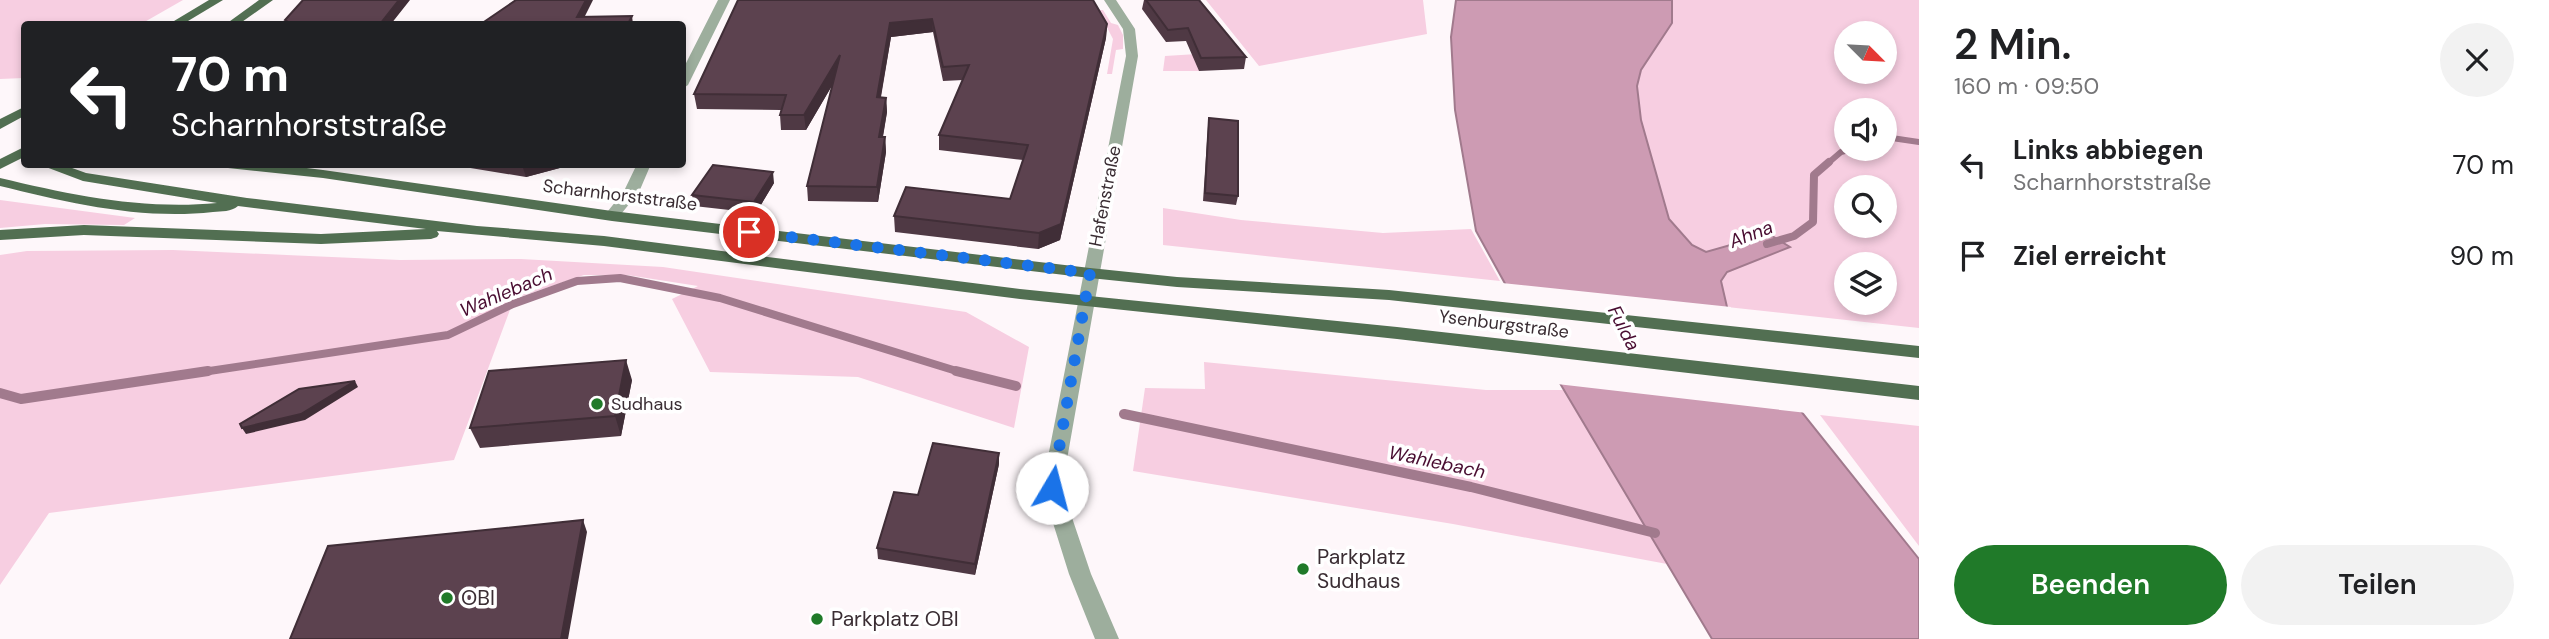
<!DOCTYPE html>
<html lang="de">
<head>
<meta charset="utf-8">
<style>
	body { margin:0; font-family:"DM Sans",sans-serif; background:#f2f2f2; color:#202124; height:100vh; display:flex; flex-direction:column; font-size:26px; white-space:nowrap }
	* { box-sizing:border-box; margin:0 }
	p { font-size:23px; color:#757577 }
	.icon { flex:none; width:38px; height:38px; fill:none; stroke:currentColor; stroke-width:2; stroke-linecap:round; stroke-linejoin:round }
	.map { position:relative; flex:1; overflow:hidden }
	.details { display:flex; flex-direction:column; background:#fff; width:630px }
	.details>* { flex:none }
	.guide { position:absolute; left:21px; top:21px; width:665px; height:147px; border-radius:7px; box-shadow:0 4px 10px #0003; background:#202124; color:#fff; overflow:hidden }
	.needle { width:46px; rotate:114deg }
	.buttons { position:absolute; left:1834px; top:21px; display:grid; gap:14px }
	.buttons a { display:grid; place-items:center; width:63px; height:63px; border-radius:50%; background:#fff; box-shadow:0 4px 10px #0003; font-size:35px }
	.pin { position:absolute; display:grid; place-items:center; width:60px; height:60px; color:#fff; margin:-30px; border:4px solid #fff; border-radius:50%; box-shadow:0 2px 7px #0007 }
	.me { position:absolute; width:77px; margin:-38px; rotate:8deg; stroke-linejoin:round; filter:drop-shadow(0 0 5px #0008) }
	.turn { display:flex; align-items:center; gap:24px; height:147px; padding:0 35px; font-size:32px }
	.turn .icon { width:91px; height:91px; stroke-width:2.5 }
	.turn b { display:block; font-size:49px; line-height:60px }
	.round { display:grid; place-items:center; flex:none; width:74px; height:74px; border-radius:37px; background:#f2f2f2 }
	.overview { display:flex; align-items:center; justify-content:space-between; height:119px; padding:0 35px }
	h1 { font-size:42px; font-weight:600; line-height:52px }
	.cta { display:flex; gap:14px; margin-top:auto; padding:14px 35px }
	.cta a { flex:1; height:80px; border-radius:42px; background:#207a29; color:#fff; font-size:28px; font-weight:600; line-height:80px; text-align:center }
	.cta a+a { background:#f2f2f2; color:#202124 }
	ul { padding:0; list-style:none }
	li { display:flex; align-items:center; gap:21px; height:91px; padding:0 35px }
	li div { flex:1 }
	li b { display:block; font-size:26px }
	li em { font-style:normal }
	main { display:flex; flex:1; min-height:0 }
	.map>svg:first-child { display:block }
	.green { fill:#f7cee1; fill-rule:evenodd }
	.water { fill:#cd9bb3; stroke:#a17a8d; stroke-width:2 }
	.pier { fill:#fef7fa }
	.lines { fill:none; stroke-linecap:round; stroke-linejoin:round }
	.stream-far2 { stroke:#a17a8d; stroke-width:6 }
	.stream-far1 { stroke:#a17a8d; stroke-width:8 }
	.stream { stroke:#a17a8d; stroke-width:10 }
	.minor { fill:#9dae9d; fill-rule:evenodd }
	.primary { fill:#526f52; fill-rule:evenodd }
	.wall { fill:#4f3944 }
	.shaded-wall { fill:#402e37 }
	.building { fill:#5c424f; stroke:#402e37; stroke-width:2 }
	.route { stroke:#1a73e8; stroke-width:12; stroke-dasharray:0 21.6 }
	.poi-dot { fill:#207a29; stroke:#fff; stroke-width:2.5 }
	.labels { text-anchor:middle; dominant-baseline:central; stroke-width:7; stroke-linejoin:round; paint-order:stroke }
	.street-label { font-size:18px; fill:#3a2d33; stroke:#fff }
	.poi-label { font-size:18px; fill:#3a2d33; stroke:#fff; text-anchor:start }
	.water-label { font-size:19px; font-style:italic; fill:#490d31; stroke:#fff }
	.near-poi-label { font-size:21px; fill:#3a2d33; stroke:#fff; text-anchor:start }
</style>
</head>
<body>
<main>
<div class="map">
<svg width="1919" height="639" viewBox="0 0 1919 639">
	<rect width="100%" height="100%" fill="#fef7fa"/>
	<path class="green" d="M0,0h183l-42,24h-117v54l-24,1z
		M1206,0h217l4,34 -168,32z
		M1672,0h247v328l-192,-21 -6,-27 6,-8 62,-25 -21,-13 -62,18 -14,-7 -28,-28 -25,-83 -2,-48 4,-16 31,-47zM1846,33h39v39h-39zM1846,110h39v39h-39zM1846,187h39v39h-39zM1846,264h39v39h-39z
		M1098,10h5l8,13 7,2 5,10v14l-7,1 -4,24h-5l6,-35z
		M1197,54l-2,7 4,10h-36l2,-15z
		M0,200l135,18 -11,7 -79,-1 -45,4z
		M1163,208l78,12 142,13 88,-4 29,52 -337,-36z
		M173,250l227,10 121,-1 142,8 303,45 63,35 -15,81 -156,-51 -148,-5 -38,-73 26,-13 -71,-11h-43l-70,24 -60,161 -405,53 -49,72v-330l27,-4z
		M1204,362l282,28h79l102,174 -214,-40 -320,-53 12,-83 60,1z
		M1820,415l99,11v120z"/>
	<path class="water" d="M1456,0h216v23l-31,47 -4,16 4,34 28,99 23,26 14,7 63,-18 21,13 -63,25 -6,9 6,26 -2,9 194,243v80h-207l-151,-254 -85,-154 -21,-121 -4,-73z"/>
	<path class="pier" d="M1502,283l229,24 -2,8 78,98 -250,-29z"/>
	<g class="lines">
		<path class="stream-far2" d="M1885,137l34,5
			M1827,164l14,-12 11,-3"/>
		<path class="stream-far1" d="M1767,244l27,-8 19,-14 1,-47 15,-13
			M196,373l252,-38 65,-31 64,-23 43,-3 100,20 243,75"/>
		<path class="stream" d="M956,371l60,15
			M0,393l21,6 187,-28
			M1124,414l347,73 184,46"/>
		<path class="minor" d="M718,0h12l-42,85 -6,4v-18z
			M1104,0h12l19,29 3,27 -76,432 29,86 28,65h-24l-26,-65 -27,-86 84,-432 -3,-27z
			M637,164h14l-12,28 -22,27h-10l-3,-3 20,-25z"/>
		<path class="primary" d="M209,0h14l-40,24h-14z
			M259,0h14l-34,24h-13z
			M24,107v9l-24,13v-10z
			M24,147v10l-24,12v-10z
			M38,164h23l25,9 161,25 230,28 127,10 416,53 377,38 522,59v14l-522,-61 -377,-40 -416,-53 -167,-15 2,3 -2,3 -6,2 -110,5 -237,-9 -84,5v-10l84,-5 237,9 105,-5 -188,-23c-7,6 -16,5 -25,6 -72,8 -144,-9 -213,-26v-8c71,17 143,32 217,25l-134,-22z
			M221,164h53l49,6 289,41 478,57 87,9 212,13 530,56v12l-530,-58 -212,-13 -87,-9 -478,-57 -289,-43 -95,-10z"/>
	</g>
	<path class="wall" d="M738,0l369,24 -1,14 -46,202 -22,9 -143,-17 -1,-16 116,-17 13,-39 -84,-10v-15l24,-55 -20,1 -10,-49 -42,5 -10,60 5,1 1,14 -4,25h2l1,15 -8,50 -70,-1 -1,-15 26,-102 -27,46h-25l-1,-15 1,-5 -84,-1 -3,-15z
		M1144,0h55l47,57 -2,12 -45,2 -13,-30 -20,1 -24,-33z
		M1209,118l29,78 -2,9 -33,-4 5,-75z
		M446,164h124l1,1 -45,12z
		M774,183l-18,30 -62,-7 -2,-11z
		M632,380l-11,56 -141,12 -10,-20z
		M999,464l-24,111 -97,-16 -1,-11 41,-53z"/>
	<path class="shaded-wall" d="M399,0h11l-19,24h-11z
		M586,0h7l-12,24 -4,-7z
		M632,16l1,8h-5z
		M932,19l1,13 -42,5 -13,75 -1,-15 13,-74z
		M1107,24l-1,14 -46,202 -22,9 1,-16z
		M840,55l1,15 -35,60 -2,-15z
		M886,98l1,14 -7,40 -1,-15z
		M885,137l1,15 -8,50 -1,-15z
		M526,164h44l1,1 -45,12 -4,-12z
		M773,172l1,11 -18,30 -2,-11z
		M626,360l6,20 -11,56 -6,-20z
		M355,381l3,6 -53,33 -59,14 -4,-6z
		M999,453v11l-24,111v-11z
		M583,520l4,12 -19,107h-7z"/>
	<path class="building" d="M303,0h96l-19,24h-88l-7,-4z
		M516,0h70l-9,17 55,-1 -4,8h-147z
		M738,0h355l14,24 -46,200 -22,9 -145,-17 12,-29 104,12 18,-54 -89,-10 30,-70 -26,2 -11,-48 -42,4 -13,74 9,1 -7,39h6l-8,50 -70,-1 33,-131 -36,60h-24l6,-20 -92,-1z
		M1146,0h53l47,57 -45,1 -13,-30 -20,2z
		M1209,118l29,3v75l-33,-3z
		M713,165l60,7 -19,30 -62,-7z
		M626,360l-11,56 -145,12 19,-57z
		M355,381l-54,33 -59,14 -2,-4 59,-35z
		M933,443l66,10 -24,111 -98,-16 17,-56 24,3z
		M583,520l-22,119h-271l38,-93z"/>
	<g class="lines">
		<path class="route" d="M749,232l341,41 -38,215"/>
	</g>
	<g class="poi-dot">
		<circle cx="597" cy="404" r="7"/>
		<circle cx="1303" cy="569" r="7"/>
		<circle cx="447" cy="598" r="7"/>
		<circle cx="817" cy="619" r="7"/>
	</g>
	<g class="labels">
		<g class="street-label">
			<text transform="translate(620 195) rotate(7)">Scharnhorststraße</text>
			<text transform="translate(1105 196) rotate(-79)">Hafenstraße</text>
			<text transform="translate(1504 324) rotate(7)">Ysenburgstraße</text>
		</g>
		<g class="poi-label">
			<text x="611" y="404">Sudhaus</text>
		</g>
		<g class="water-label">
			<text transform="translate(1751 234) rotate(-21)">Ahna</text>
			<text transform="translate(506 292) rotate(-23)">Wahlebach</text>
			<text transform="translate(1624 328) rotate(63)">Fulda</text>
			<text transform="translate(1437 462) rotate(12)">Wahlebach</text>
		</g>
		<g class="near-poi-label">
			<text x="1317" y="557">Parkplatz<tspan x="1317" dy="24">Sudhaus</tspan></text>
			<text x="461" y="598">OBI</text>
			<text x="831" y="619">Parkplatz OBI</text>
		</g>
	</g>
</svg>
<div class="buttons">
<a><svg class="needle" viewBox="-14 -14 28 28"><path d="M0-13l5 13h-10z" fill="#e53935"/><path d="M0 13l5-13h-10z" fill="#757577"/></svg></a>
<a><svg class="icon" aria-label="sound" viewBox="0 0 24 24"><path d="M4 9h4l5-4v14l-5-4H4zM17 9q2 3 0 6"/></svg></a>
<a><svg class="icon" aria-label="search" viewBox="0 0 24 24"><circle cx="10" cy="10" r="6"/><path d="M15 15l6 6"/></svg></a>
<a><svg class="icon" aria-label="layers" viewBox="0 0 24 24"><path d="M12 4l9 5-9 5-9-5zM3 14l9 5 9-5"/></svg></a>
</div>
<div class="pin" style="left:749px;top:232px;background:#d93025"><svg class="icon" aria-label="arrive" viewBox="0 0 24 24"><path d="M6 21V4h12l-3 4 3 4H6"/></svg></div>
<svg class="me" style="left:1052px;top:488px" viewBox="-20 -20 40 40"><circle r="19" fill="#fff"/><path d="M0-13L10 11 0 6-10 11z" fill="#1a73e8"/></svg>
<div class="guide">
<div class="turn"><svg class="icon" aria-label="left" viewBox="0 0 24 24"><path d="M17 20v-9H6M10 6l-5 5 5 5"/></svg><div><b>70 m</b>Scharnhorststraße</div></div>
</div>
</div>
<section class="details">
<div class="overview"><div><h1>2 Min.</h1><p>160 m · 09:50</p></div><a class="round"><svg class="icon" aria-label="close" viewBox="0 0 24 24"><path d="M6 6l12 12M18 6L6 18"/></svg></a></div>
<ul>
<li><svg class="icon" aria-label="left" viewBox="0 0 24 24"><path d="M17 20v-9H6M10 6l-5 5 5 5"/></svg><div><b>Links abbiegen</b><p>Scharnhorststraße</p></div><em>70 m</em></li>
<li><svg class="icon" aria-label="arrive" viewBox="0 0 24 24"><path d="M6 21V4h12l-3 4 3 4H6"/></svg><div><b>Ziel erreicht</b></div><em>90 m</em></li>
</ul>
<div class="cta"><a>Beenden</a><a>Teilen</a></div>
</section>
</main>
</body>
</html>
